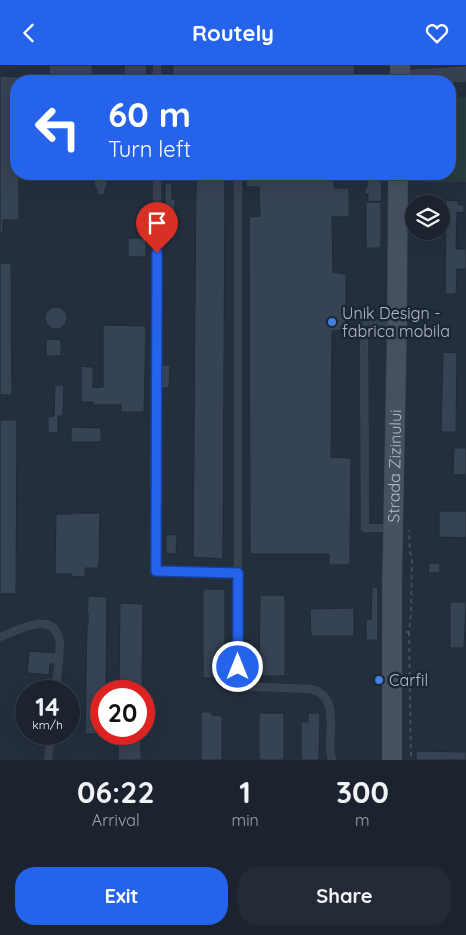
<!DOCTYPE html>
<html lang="en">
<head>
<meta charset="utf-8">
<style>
	body { margin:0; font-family:Quicksand,sans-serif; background:#242b36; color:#f1f3f6; height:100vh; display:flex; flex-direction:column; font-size:19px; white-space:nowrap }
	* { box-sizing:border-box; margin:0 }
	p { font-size:16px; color:#a0a4aa }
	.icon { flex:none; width:28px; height:28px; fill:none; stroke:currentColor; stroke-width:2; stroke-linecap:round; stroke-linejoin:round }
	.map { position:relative; height:695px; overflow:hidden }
	.panel { display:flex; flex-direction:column; background:#1b232e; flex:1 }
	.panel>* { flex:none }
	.top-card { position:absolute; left:10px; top:10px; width:446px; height:105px; border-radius:20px; box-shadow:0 5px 20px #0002,0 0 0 1px #39404a; background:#2563eb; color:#fff; overflow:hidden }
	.controls { position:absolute; left:405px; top:130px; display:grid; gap:10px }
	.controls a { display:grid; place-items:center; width:45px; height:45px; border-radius:50%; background:#1b232e; box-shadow:0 5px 20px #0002,0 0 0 1px #39404a; font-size:25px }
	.speed { position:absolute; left:15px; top:615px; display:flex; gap:10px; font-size:25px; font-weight:700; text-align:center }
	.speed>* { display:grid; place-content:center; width:65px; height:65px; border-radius:50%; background:#1b232e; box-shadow:0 5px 20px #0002,0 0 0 1px #39404a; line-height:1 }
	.speed small { font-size:12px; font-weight:400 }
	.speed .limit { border:8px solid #d22; background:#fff; color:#111 }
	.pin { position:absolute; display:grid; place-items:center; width:42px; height:42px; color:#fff; margin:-51px -21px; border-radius:50% 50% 50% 0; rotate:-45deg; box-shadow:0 0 5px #0007 }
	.pin .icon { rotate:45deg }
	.me { position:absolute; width:55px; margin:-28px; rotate:0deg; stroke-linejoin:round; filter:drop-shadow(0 0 4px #0008) }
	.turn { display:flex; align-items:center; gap:18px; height:105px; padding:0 15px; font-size:22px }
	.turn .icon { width:65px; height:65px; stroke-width:2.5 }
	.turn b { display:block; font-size:35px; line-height:42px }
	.eta { display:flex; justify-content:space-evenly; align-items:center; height:85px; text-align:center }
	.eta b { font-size:30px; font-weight:700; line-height:35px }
	.cta { display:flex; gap:10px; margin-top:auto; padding:10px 15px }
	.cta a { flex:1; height:58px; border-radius:20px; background:#2563eb; color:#fff; font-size:20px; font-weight:700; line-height:58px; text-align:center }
	.cta a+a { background:#242b36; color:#f1f3f6 }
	header { display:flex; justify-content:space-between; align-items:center; height:65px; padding:0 15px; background:#2563eb; color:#fff; font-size:22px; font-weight:700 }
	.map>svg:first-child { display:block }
	.green { fill:#263c3f }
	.building { fill:#364354; stroke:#1f2835 }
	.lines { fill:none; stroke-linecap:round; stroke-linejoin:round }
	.lane-casing { stroke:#414a57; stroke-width:8 }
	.street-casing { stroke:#414a57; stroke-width:15 }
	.secondary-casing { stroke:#414a57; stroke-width:20 }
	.path { stroke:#3f5557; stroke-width:2; stroke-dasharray:4 4; stroke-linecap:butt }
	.lane { stroke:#38414e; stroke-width:7 }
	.street { stroke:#38414e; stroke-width:14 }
	.secondary { stroke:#465061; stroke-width:19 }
	.route-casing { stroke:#184099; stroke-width:12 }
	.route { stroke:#2563eb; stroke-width:9 }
	.shop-dot { fill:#3f7fe0; stroke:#1d2633; stroke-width:2 }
	.labels { text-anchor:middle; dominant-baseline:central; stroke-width:5; stroke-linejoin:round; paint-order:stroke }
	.poi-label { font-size:16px; fill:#b4bcc9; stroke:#1d2633; text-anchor:start }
	.street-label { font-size:16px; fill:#b4bcc9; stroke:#1d2633 }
</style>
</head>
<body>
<header><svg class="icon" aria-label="back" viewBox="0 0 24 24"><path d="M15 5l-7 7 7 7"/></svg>Routely<svg class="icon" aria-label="heart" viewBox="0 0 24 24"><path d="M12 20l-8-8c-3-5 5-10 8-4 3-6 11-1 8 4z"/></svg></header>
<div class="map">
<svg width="466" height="695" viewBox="0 0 466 695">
	<rect width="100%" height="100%" fill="#242f3e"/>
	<path class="green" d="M466,32v85h-43v-8h27v-76z"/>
	<path class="building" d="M49,0h43l1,12 -44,1z
		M124,0h23v14h-2v2h-21z
		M173,0h182l-1,16h-182z
		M0,11l20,1v4h-4v93h3v46h-16v13h-3z
		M196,109h29l-2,385 -30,-2z
		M246,109h88v14h15v29h-17l1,55 13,2v56l-14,1 -1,126 20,1 -1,107h-21v-11h-79l-1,-337 11,-1 -1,-29h-13z
		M367,109h14l1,27 -14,1v-8h-3v-7h2z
		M94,114h13v10h-2v6h-8v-6h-2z
		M165,118h7v16h3v17h-10z
		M446,135l12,1v4h6v8l-7,-1 -1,37h10v20h-9l-1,25h-11z
		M366,137h15v46h-15z
		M128,173h18v19h-18z
		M0,198h11l1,132h-12z
		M45 253a11 11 0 1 1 22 0a11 11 0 1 1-22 0Z
		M103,260l43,1 -2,86h-23v-7h-28v-3h-12v-36l12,1v21l10,-1z
		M46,274l15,1v16h-15z
		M443,287l14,1 -1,79h-15z
		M161,300h9l-1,23h-9z
		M55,320h9l-1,31h-5v17h-10v-16l6,-1z
		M0,355h17l-1,174h-16z
		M71,362l30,1v14h-30z
		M454,383h12v27h-13z
		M439,446h27v27l-27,-1z
		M73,448h27l-1,55h-14v9l-14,-1v-2h-16l1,-60h17z
		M166,469l11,1 -1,19h-10z
		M429,498h11v10h-12z
		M372,522h6v53h-12v-21h5z
		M203,524h22v89h-22z
		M260,530h25v81h-26z
		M88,531l19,1 -1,94h-5v43h5h-21l2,-109h1v-12h-1v-7h1z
		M450,537h16l-2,46h-14z
		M120,538l23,1 -1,87h-23z
		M354,543v28h-43l-1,-27z
		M29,586l27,2 -1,11h-5l-1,11 -22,-2z
		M201,647h11v3l10,1v44h-21z
		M259,648h25v47h-25z
		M308,648h12l-1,47h-18v-38h7z
		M118,669h23v26h-23z
		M416,686l50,1v8h-50z"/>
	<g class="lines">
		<g class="lane-casing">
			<path id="lane" d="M157,16v-16
				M157,109l-2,397 83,2
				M238,109v512l73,3c32,8 14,48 21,71
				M393,463h-28l-1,-203 31,-1
				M0,572c21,-8 57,-29 60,8l-4,46
				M48,695l3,-26"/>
		</g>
		<g class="street-casing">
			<path id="street" d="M400,13l66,-4"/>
		</g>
		<g class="secondary-casing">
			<g id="secondary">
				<path d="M400,16v-16"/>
				<path id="s1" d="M392,695v-174l5,-262 1,-150"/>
			</g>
		</g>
		<path class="path" d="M406,567h3l2,-19 1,-56 -2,-4 -1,-23
			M409,567l2,128"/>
		<use href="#lane" class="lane"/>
		<use href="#street" class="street"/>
		<use href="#secondary" class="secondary"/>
	</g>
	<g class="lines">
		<g class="route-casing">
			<path id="route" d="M157,188l-1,318 82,2v94"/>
		</g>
		<use href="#route" class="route"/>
	</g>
	<g class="shop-dot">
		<circle cx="332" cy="257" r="5"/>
		<circle cx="379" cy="615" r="5"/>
	</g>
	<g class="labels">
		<g class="poi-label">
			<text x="342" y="248">Unik Design -<tspan x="342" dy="18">fabrica mobila</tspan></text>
			<text x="389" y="615">Carfil</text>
		</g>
		<g class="street-label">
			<text stroke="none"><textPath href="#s1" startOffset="294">Strada Zizinului</textPath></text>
		</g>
	</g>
</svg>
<div class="controls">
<a><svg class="icon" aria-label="layers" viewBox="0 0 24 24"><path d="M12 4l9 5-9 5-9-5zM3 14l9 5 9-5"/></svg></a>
</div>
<div class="speed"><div>14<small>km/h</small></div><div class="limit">20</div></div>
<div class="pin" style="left:157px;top:188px;background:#d93025"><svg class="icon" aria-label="arrive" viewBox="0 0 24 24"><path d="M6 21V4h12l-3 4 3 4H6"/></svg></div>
<svg class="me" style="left:238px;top:602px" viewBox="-20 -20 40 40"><circle r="17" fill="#2563eb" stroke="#fff" stroke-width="3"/><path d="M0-11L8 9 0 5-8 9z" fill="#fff"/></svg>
<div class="top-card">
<div class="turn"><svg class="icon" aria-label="left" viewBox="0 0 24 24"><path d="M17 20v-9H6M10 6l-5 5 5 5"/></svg><div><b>60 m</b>Turn left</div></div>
</div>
</div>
<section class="panel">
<div class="eta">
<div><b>06:22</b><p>Arrival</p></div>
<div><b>1</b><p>min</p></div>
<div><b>300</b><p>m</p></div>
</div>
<div class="cta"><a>Exit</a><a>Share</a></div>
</section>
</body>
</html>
